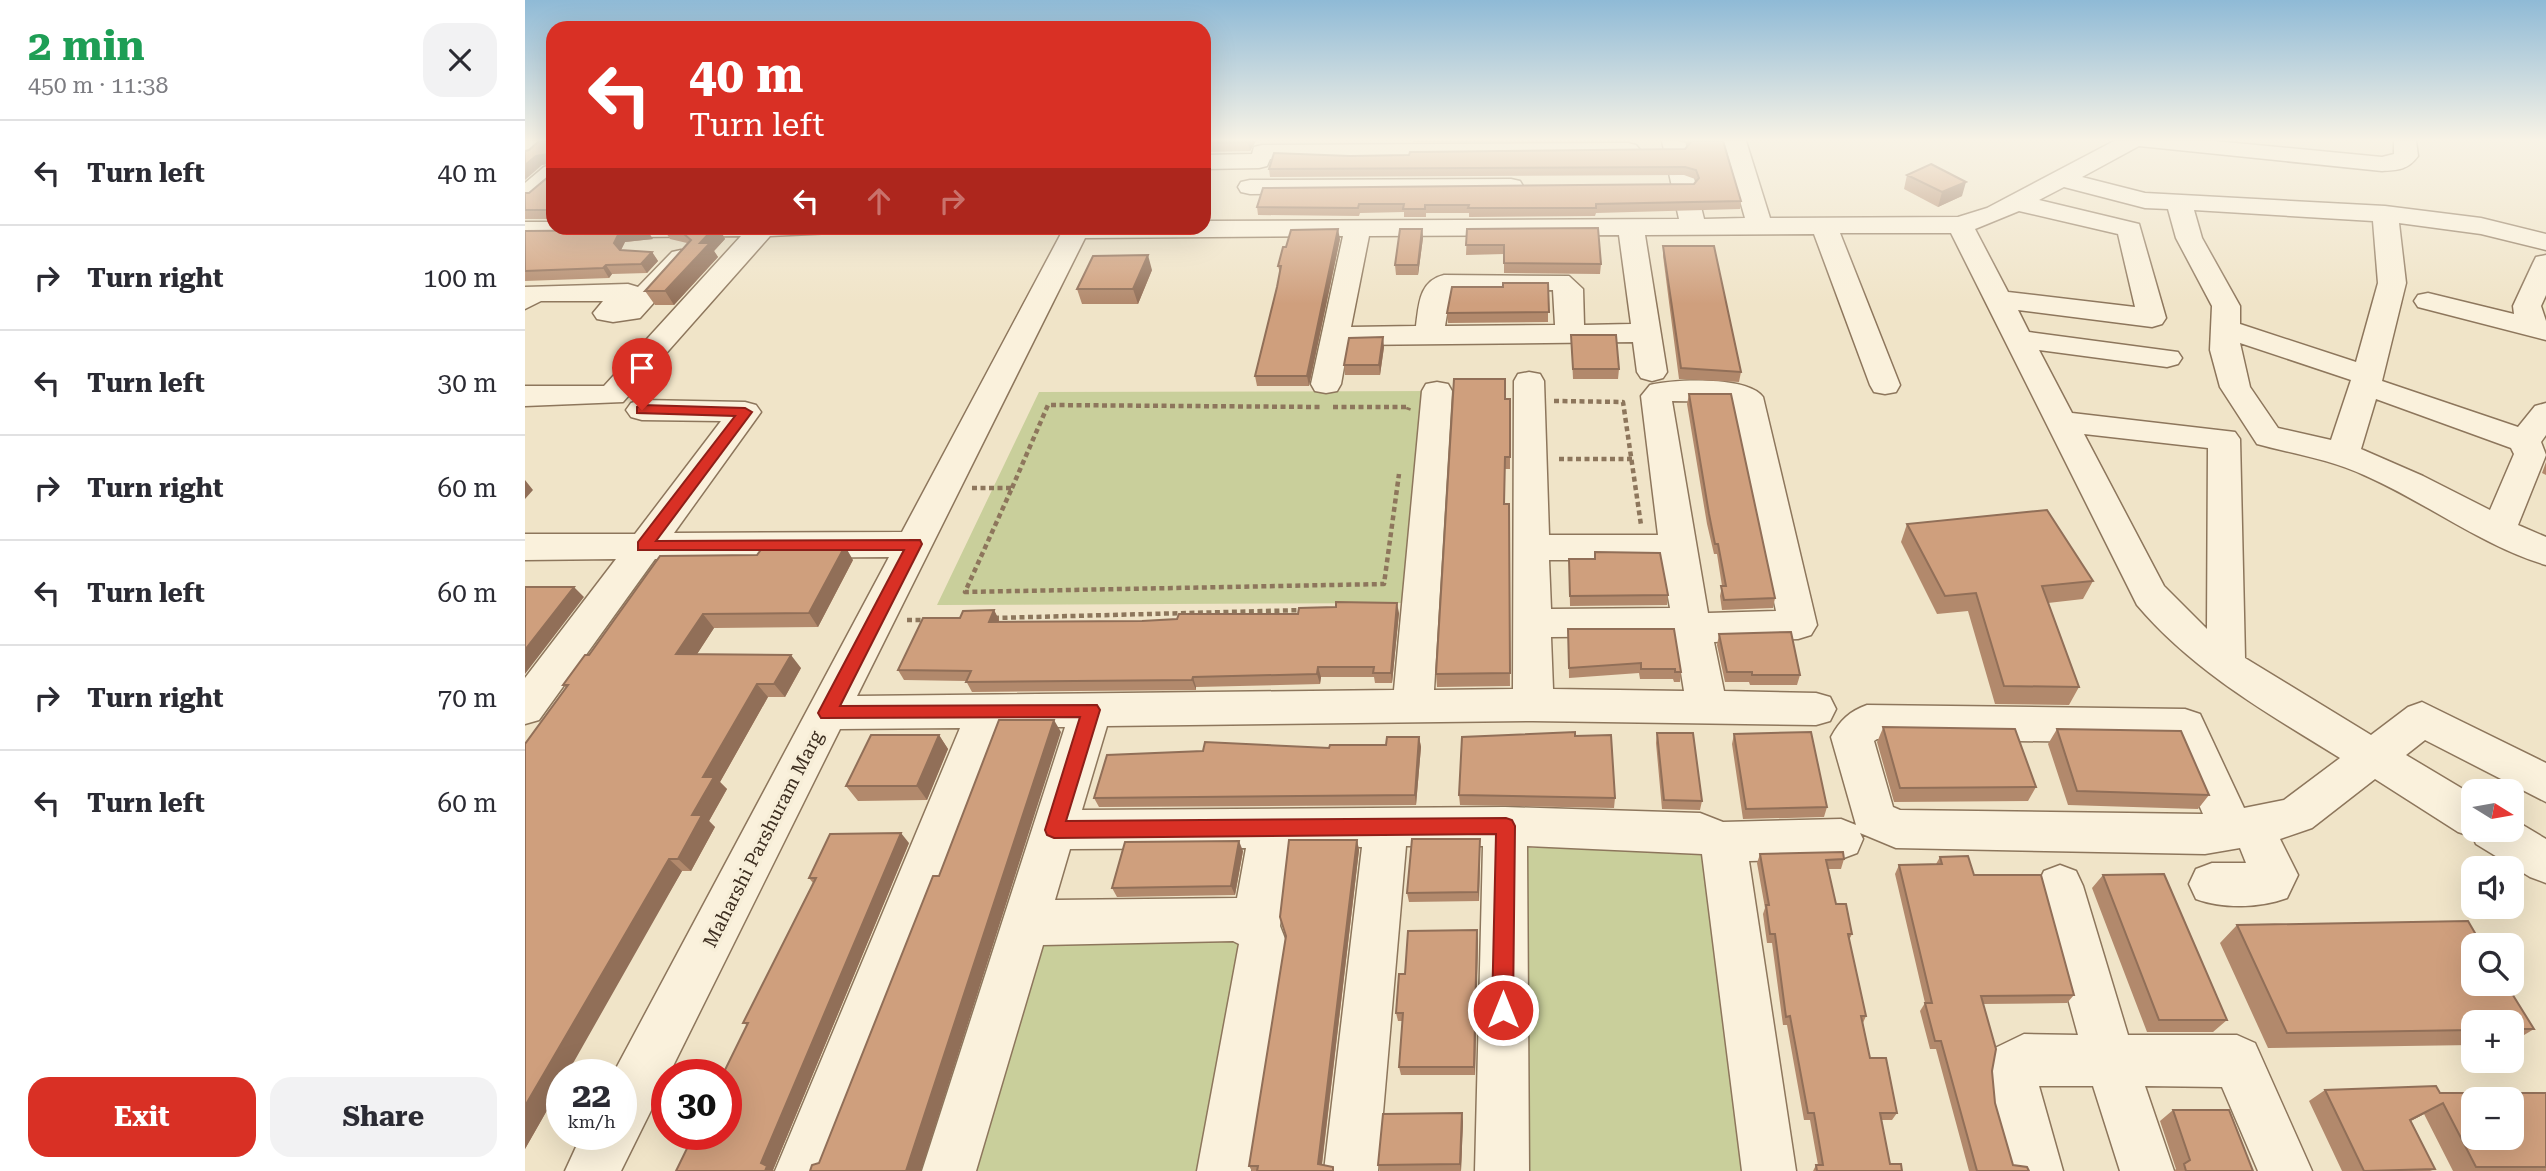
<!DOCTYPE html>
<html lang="en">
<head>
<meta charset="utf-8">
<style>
	body { margin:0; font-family:"Roboto Serif",serif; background:#f2f2f3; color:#2b2b33; height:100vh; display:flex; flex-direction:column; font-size:26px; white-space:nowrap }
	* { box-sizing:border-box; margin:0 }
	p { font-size:23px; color:#7c7c81 }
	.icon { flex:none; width:38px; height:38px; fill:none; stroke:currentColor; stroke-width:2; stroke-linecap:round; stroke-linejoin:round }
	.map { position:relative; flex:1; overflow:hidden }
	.side { display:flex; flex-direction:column; background:#fff; width:525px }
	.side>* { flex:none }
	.hud { position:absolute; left:21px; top:21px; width:665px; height:214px; border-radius:21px; box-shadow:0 7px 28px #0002; background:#d93025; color:#fff; overflow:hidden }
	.needle { width:46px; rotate:101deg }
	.fabs { position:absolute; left:1936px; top:779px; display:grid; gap:14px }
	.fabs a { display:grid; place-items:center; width:63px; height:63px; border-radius:14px; background:#fff; box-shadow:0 7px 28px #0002; font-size:35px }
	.speed { position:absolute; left:21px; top:1059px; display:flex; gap:14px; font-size:35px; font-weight:700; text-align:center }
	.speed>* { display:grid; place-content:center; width:91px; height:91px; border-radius:50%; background:#fff; box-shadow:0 7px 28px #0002; line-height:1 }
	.speed small { font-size:18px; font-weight:400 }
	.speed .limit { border:10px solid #d22; background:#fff; color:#111 }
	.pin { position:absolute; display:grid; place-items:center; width:60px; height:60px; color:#fff; margin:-72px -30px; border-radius:50% 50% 50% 0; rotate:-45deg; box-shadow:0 0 7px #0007 }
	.pin .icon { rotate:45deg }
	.me { position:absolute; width:77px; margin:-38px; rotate:0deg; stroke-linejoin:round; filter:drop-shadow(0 0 5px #0008) }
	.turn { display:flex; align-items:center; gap:24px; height:147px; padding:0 28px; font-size:32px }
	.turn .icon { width:91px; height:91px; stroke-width:2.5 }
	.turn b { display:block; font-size:49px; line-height:60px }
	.lanes { display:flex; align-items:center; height:66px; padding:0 28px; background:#0003; justify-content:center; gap:35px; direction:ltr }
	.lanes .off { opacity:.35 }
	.round { display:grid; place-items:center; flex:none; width:74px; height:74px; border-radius:21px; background:#f2f2f3 }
	.summary { display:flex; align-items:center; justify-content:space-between; height:119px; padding:0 28px }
	h1 { font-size:42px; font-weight:700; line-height:52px; color:#1e9e55 }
	.action { display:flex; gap:14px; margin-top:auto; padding:14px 28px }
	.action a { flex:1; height:80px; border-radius:21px; background:#d93025; color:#fff; font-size:28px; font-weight:700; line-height:80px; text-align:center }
	.action a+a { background:#f2f2f3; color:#2b2b33 }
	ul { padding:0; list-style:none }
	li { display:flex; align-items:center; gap:21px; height:105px; padding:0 28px; border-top:2px solid #e1e1e2 }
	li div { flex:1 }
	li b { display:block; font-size:26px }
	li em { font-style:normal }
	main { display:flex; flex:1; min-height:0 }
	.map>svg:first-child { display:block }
	.green { fill:#c9cf9b }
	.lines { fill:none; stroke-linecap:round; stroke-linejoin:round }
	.minor-casing { stroke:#8d765c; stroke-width:3 }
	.path { stroke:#8d765c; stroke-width:4.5; stroke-dasharray:5 3.5; stroke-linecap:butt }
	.minor { fill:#faf1dc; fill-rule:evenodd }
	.wall { fill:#b2896c }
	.shaded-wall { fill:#916f58 }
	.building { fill:#cf9f7d; stroke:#916f58; stroke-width:2; fill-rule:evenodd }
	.route { fill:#d93025; stroke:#8d1f18; stroke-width:2 }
	.labels { text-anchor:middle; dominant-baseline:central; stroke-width:7; stroke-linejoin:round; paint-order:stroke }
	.street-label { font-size:19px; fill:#3d2e20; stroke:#f7eed8 }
</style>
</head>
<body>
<main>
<section class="side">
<div class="summary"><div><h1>2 min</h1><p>450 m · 11:38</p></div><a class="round"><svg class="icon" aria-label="close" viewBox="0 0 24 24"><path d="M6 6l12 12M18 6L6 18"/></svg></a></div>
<ul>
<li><svg class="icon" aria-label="left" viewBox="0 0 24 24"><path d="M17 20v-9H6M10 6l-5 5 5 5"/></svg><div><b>Turn left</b></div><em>40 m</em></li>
<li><svg class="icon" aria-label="right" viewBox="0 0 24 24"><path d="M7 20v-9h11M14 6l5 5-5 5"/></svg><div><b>Turn right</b></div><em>100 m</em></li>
<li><svg class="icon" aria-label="left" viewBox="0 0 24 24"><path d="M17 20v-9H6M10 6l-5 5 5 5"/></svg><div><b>Turn left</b></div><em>30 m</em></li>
<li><svg class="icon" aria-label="right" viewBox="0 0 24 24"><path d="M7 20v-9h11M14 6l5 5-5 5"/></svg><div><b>Turn right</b></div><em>60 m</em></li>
<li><svg class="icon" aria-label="left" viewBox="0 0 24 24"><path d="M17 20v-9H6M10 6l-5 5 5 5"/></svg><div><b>Turn left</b></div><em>60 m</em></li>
<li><svg class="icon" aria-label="right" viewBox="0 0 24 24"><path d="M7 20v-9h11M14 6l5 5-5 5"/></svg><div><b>Turn right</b></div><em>70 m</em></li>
<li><svg class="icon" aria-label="left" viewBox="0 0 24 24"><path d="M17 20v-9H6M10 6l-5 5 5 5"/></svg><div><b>Turn left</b></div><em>60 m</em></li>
</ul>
<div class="action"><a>Exit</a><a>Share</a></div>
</section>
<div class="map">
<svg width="2021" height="1171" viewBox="0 0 2021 1171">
	<rect width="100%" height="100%" fill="#f0e4c8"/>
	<path class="green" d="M912,391l-20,212 -480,2 102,-213z
		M1181,846l42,325h-219l-2,-323z
		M716,934l-40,237h-232l69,-233z"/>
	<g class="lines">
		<g class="minor-casing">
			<path id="minor" d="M0,141h26l-18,16 -8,2z
				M1137,141h23l19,78 41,-1 -22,-77h23l24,77 188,-1 29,-9 127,-67h100l168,16 12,-3v-13h22l2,15c-10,14 -20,14 -36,15l-243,-25 -57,31 63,16 240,13 96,12 65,16v16l-65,-16 -82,-11 7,60 -24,98 136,46 17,-21 11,-3v32l-5,7 5,13 -28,70 28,12v28c-64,-19 -120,-63 -182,-90 -35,-16 -70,-21 -107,-31l-37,-57 -10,-37 2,-44 -36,-68 -8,-29 -23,-1 -81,-21 -25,13 100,24 27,94 -4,6 -10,3 -134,-17 11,22 149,20 4,6 -4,6 -11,3 -128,-17 33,63 163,19 5,7 5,219 126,77 37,-28 14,-5 124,61v39l-121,-62 -19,15 67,40v35h38v-12l35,21v44l-16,-6 -54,-33 -3,-7 -15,-5 -83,-53 -63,49 -32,11 18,36 -11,23c-27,10 -64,11 -91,1l-7,-15 7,-15 16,-6h34l-6,-15 -35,6 -309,-6 -36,-15 3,6 -6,14 -16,6 -92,2 47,310h-54l-40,-317 -175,-8 2,325h-54l8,-325h-77l-28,325h-54l38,-324h-72l-10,79 7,18 -36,227h-54l42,-227 -6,-3 -190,4 -67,226h-54l143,-444h-64l-172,444h-54l185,-443 -120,1 -219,442h-56l17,-37h39v-60h-8l276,-517 -234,2 -116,161 -14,4v-46l91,-119 -91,1v-26h110l86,-113 -79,-1 -11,-3 -5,-7 5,-7 11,-3 103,2 11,3 5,7 -87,121 228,-1 162,-304h140v-7l475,-2zM1669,210l179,11 5,62 -22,79 -116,-38v-18l-38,-68zM1494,211l99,23 17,73 -127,-15 -33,-63zM1315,233h111l186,372c56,66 130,108 203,153l-56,42 -40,8 -44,-94 -15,-5 -318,-4c-17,6 -27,15 -36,32l25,88 -15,-6 -118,3 -23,-9 -195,-6 -423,3 25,-84 426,-5 283,4 14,-4 6,-12 -6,-12 -14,-4 -92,-2 -10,-49 84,-3 13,-4 6,-10 -54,-228c-15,-21 -89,-18 -113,-12l-9,11 17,139h-109l-5,-154 -4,-7 -11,-2 -11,2 -4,7 -1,308 -79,1 18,-299 -4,-7 -11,-2 -11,2 -4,7 -28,299 -537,6 228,-458 258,-2 -32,148 4,7 11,2 11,-2 4,-7 7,-39 285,-3 4,30 4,6 11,3 11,-3 4,-6 -22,-137 169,-1 56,151 4,7 11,2 11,-2 4,-7zM1094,235l12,89 -47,1 -1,-36 -14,-13 -125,-1c-25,6 -25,29 -28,51l-65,1 18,-91zM1028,290l2,35 -110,1 6,-35zM1715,343l111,37 -20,60 -53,-12 -28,-41zM1851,399l135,49 3,6 -24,56 -67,-34 -62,-27zM1147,401l60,1 44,209 -68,2zM1559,434l124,14 -1,181 -43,-43zM1024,560h112l9,48 -119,1zM1150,636l9,55 -131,-2 -2,-52zM1352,739l295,4 31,71 -303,-4 -7,-3 -19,-66zM721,848l-9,50 -182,2 15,-51z
				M1103,143l8,2 4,5 -4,5 -366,4 -3,7 -8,2 -55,1v-14l48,-1 2,-7 8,-2z
				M28,165v19l-19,16 -9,2v-19l19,-16z
				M986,179l9,2 3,5 -3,5 -270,3 -9,-2 -3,-5 3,-5 9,-2z
				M0,222h28v6h283l-4,5 -62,3 -147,166 -98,4v-20h79l137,-150 -216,2z
				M156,250l9,2 4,6 -54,60 -27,4 -16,-3 -4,-6 10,-12h-62l-16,8v-22l103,-3 10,3 34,-35z
				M2021,255v40l-5,11 5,15v19l-128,-33 -4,-6 4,-6 10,-2 86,21 -1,-8 20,-43 3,-6z
				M1535,865l16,6 7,15 45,149h109l18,8 57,128h-54l-36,-84 -77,-1 29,85h-54l-27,-85h-54l24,85h-54c-11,-40 -31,-83 -14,-123l29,-14 54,1 -41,-149 7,-15z"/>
		</g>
		<path class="path" d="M1029,401l69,1 18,123
			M808,407h76l-1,3
			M1034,459h73
			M447,488h40l-47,104 419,-8 15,-110
			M487,488l36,-83 272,2
			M469,618l310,-8
			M382,620h19"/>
		<use href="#minor" class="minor"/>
	</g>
	<path class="wall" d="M28,141v81l-2,-3h-26v-26h4l19,-16 1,-13 -7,1z
		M679,141h52l-6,10 -46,1z
		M888,141h232l-232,1z
		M1152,141h47l17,60 -1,8 -144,4 -1,3 -126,1v-4h-43v4h-22v-5l-44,1 -1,3 -101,-1 -1,-8 437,-23 2,-3 -1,-2 -11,-4 -414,2 -1,-8 81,-13 335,-7 3,-3 -2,-3z
		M1382,175l55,21 -24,11 -34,-18z
		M138,228h56l6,11 -11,12 4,6 -44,48h-19l-10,-14 42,-48 -17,-4z
		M897,229l1,9 -5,37h-22l-1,-10z
		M942,229l134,35 -1,10 -96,-1v-19l-38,1z
		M0,231l128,8 -28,3 -4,8 31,2 6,9 -11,12 -35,1 -3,4 -84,3z
		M815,239l-31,147h-52l-2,-10 22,-89 3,-14 -2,-7z
		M1138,246l78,126 -2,10 -60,-3 -16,-123z
		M627,270l-14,34h-56l-5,-15z
		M1023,283v39l-100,1 -1,-10z
		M1046,335l48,34 -1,10h-45z
		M859,347l-4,28h-35l-1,-10z
		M1164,394l86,204 -2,10 -51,2 -2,-14 2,-10 -5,-32h-3l-7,-30 -20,-120z
		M981,399l4,13v57h-5v35h4l1,182 -73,1 -1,-13z
		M2021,462v13l-4,-2z
		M1382,524l186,57 -10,18 -35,4 31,84 -10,18 -74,-1 -27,-93 -31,3 -36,-72z
		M1070,552l73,43 -1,10 -97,1 -1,-47h26z
		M328,560l-35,67 -104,1 -17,26 104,14 -16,29h-17l-48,85 7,7 -18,32 6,6 -24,44h-9l-120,203v10l-37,65 41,-461 -3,-3 26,-30z
		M469,610l5,10v2l143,-1 257,-8 -7,70h-17l-1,-6h-53l-1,7 -124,3v3l-224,2 -6,-11 -62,-1 -6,-10 62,-52z
		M1043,629h106l7,43 -1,10h-6l-1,-3h-33l-1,-6 -70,5z
		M1194,634l81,41 -3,10h-47l-1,-3h-24l-8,-37z
		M1358,728l153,59 -8,14 -134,1 -17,-60z
		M1532,729l152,66 -11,14 -130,-4 -20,-61z
		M1132,733l45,68 -2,9 -38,-1 -6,-66z
		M1209,734l93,73 -3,10 -81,2 -11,-75z
		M414,735l9,14 -21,51 -69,1 -12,-15z
		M1050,736l40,62 -1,10 -154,-3 -1,-10z
		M894,737l2,10 -5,58 -317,2 -5,-9 235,-50 57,-3z
		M832,840l2,10 -37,315 11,6h-81l-3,-5z
		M384,843l-136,327 1,1h-98l71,-146 -4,-2 70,-140 -4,-5z
		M955,849l-1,52 -70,1 -2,-9z
		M718,851l-8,44 -118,2 -5,-9z
		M1235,854l84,5 -3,10h-13l8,35 16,30 -3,6 17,76 -3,7 7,35 27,55 -5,7h-11l9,44 12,7h-89l3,-6h2l-8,-45h-6l-17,-95h-4l-11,-82h-5l-4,-29 2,-6 -8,-45z
		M1415,857l34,18 100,120 -7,8 -84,1 12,99 18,62 16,6h-60l-33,-122h-6l-10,-38 5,-8 -30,-129 4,-9 37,-1z
		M1578,875l124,145 -14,12h-66l-55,-144z
		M1712,925l297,104 -23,14v-21h-38v23l-205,3 -48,-105z
		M953,939l-3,136h-74l-2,-8 4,-46h-5l-2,-8 9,-39z
		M1800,1090l115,3h106v78h-93l-29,-57 -13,7 24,48 -5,2h-88l-33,-70z
		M1648,1110l80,61h-79l2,-2 -16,-48z
		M938,1121l-2,50h-81l-2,-6z"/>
	<path class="shaded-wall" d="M724,141h7l-6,10 -2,-9z
		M24,154l4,9 -11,2 -17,15v-15l11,-9z
		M1441,182l-4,14 -24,11 4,-15z
		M189,228h5l6,11 -11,12 4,6 -44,48 -9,-14 35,-48z
		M813,229l2,10 -31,147 -2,-10z
		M897,229l1,9 -5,37v-10z
		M122,230l6,9 -28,3 -5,10 -6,-9 5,-10z
		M127,252l6,9 -11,12 -6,-9z
		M623,255l4,15 -14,34 -5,-15z
		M81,265l6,9 -3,4 -6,-10z
		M858,337l1,10 -4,28 -1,-10z
		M0,480l8,10 -8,9z
		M320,546l8,14 -35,67 -9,-14z
		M49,587l10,10 -59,77v-24z
		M872,603l2,10 -7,70 -1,-10z
		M469,610l5,10 -5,12 -5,-10z
		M178,614l11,14 -26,40 -12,-14z
		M266,655l10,13 -16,29 -11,-13z
		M793,667l3,10 -1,7 -3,-10z
		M668,677l3,10v3l-4,-10z
		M232,684l11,13 -48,85 7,7 -18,32 6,6 -24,44 -13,-12 25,-82z
		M529,720l7,12 -140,439h-15z
		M414,735l9,14 -21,51 -10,-14z
		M894,737l2,10 -5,58 -1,-10z
		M376,833l8,10 -136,327 1,1h-9l-4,-8z
		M955,839v10l-1,52 -1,-9z
		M832,840l2,10 -38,321 -3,-7z
		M714,841l4,10 -8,44 -4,-9z
		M144,859l13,12 -115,203h-5v10l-37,65v-43z
		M952,930l1,9 -3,136 -1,-8z
		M1918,1103l-19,11 -32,16 18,-10z
		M937,1113l1,8 -2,50 -1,-7z"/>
	<path class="building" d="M14,141h14v75h-4l-2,-6h-22v-17h4l19,-16 1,-23 -13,2 -11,9v-14l4,-1z
		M679,141h45l-1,1 -44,1z
		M1166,141h32l18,60 -145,3v4h-128l1,-3h-44v4h-22l1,-5h-45l-1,4 -101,-1 6,-19 431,-4 5,-6 -3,-8 -11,-3 -416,2 5,-16 76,3 59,-1 1,-3 275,-3 6,-7z
		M1406,164l35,18 -24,10 -35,-17z
		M150,228h39l-14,15h10l-45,48h-20l46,-51 -14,-12z
		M1073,228l3,36 -97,-1v-18h-38l1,-16z
		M813,229l-31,147h-52l22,-89 4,-21h-3l5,-19h3l5,-17z
		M875,229h22l-4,36h-23z
		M122,230l-28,3 -5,10 6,7 32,2 -11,12 -35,1 -3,3 -78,3v-40z
		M1138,246h51l27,126 -60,-4z
		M623,255l-15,34h-56l16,-33z
		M978,283h45l1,29 -102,1 5,-26h51z
		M1046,335h45l3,34h-46z
		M858,337l-4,28h-35l5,-27z
		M929,379h51v20h5v58h-5l-1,47h5l1,169 -74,1z
		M1164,394h42l44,204 -51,2 -3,-14h5l-8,-42h-3l-6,-30z
		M1522,510l46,71 -51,5 37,101 -75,-1 -28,-93 -31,3 -38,-72z
		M320,546l-36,67 -106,1 -27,40 115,1 -17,29h-17l-54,93h11l-22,38h10l-24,44h-9l-144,247v-362l43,-59h-5l22,-30h4l71,-99 97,-1 6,-8z
		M1070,552l65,1 8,42 -98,1 -1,-37h26z
		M0,587h49l-49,63z
		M811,602l61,1 -6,70h-18l1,-6h-56l-1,7 -124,3 -1,3 -226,2 5,-11 -73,-1 25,-52h37l3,-7 31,-1 -5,12 153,-1 35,-2 2,-5h119l1,-6 37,-1z
		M1043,629h106l7,43h-6v-3h-34v-6l-72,5z
		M1266,632l9,43h-48v-3h-25l-8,-38z
		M474,720h55l-148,451h-96l2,-6 7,-2 114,-287h6z
		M1358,727l132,2 21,58 -136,1z
		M1532,729l124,2 28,64 -132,-4z
		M1050,732v4l36,-1 4,63 -156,-3 3,-58z
		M1286,732l16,75 -81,2 -12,-75z
		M1132,733h36l9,68 -38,-1z
		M346,735h68l-22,51h-71z
		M862,737h32l-4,58 -321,3 13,-43 96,-4 2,-9 124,6 1,-3h56z
		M376,833l-140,330 6,3 -2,5h-89l18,-37h32v-60h-3l25,-51h-5l73,-145h-7l21,-44z
		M887,839h68l-2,53 -71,1z
		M764,840h68l-39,324 15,3v4h-76l1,-5h-9l37,-230 -6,-19z
		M714,841l-8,45 -119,2 13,-46z
		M1318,852l1,7 -18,1 10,44h10l6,30h-4l18,82h-5l9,42h16l11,55h-17l10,51h11l1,7h-85l-1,-6h7l-9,-52h-6l-18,-97 -4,1 -11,-83h-5l-4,-29h3l-9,-51z
		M1443,856l6,19h67l33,120 -93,1 15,53 -4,22 3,32 18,62 14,2 2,4h-52l-36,-130h-6l-10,-38h7l-33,-138 43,-1 -2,-7z
		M1639,874l63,146h-68l-56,-145z
		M1943,921l14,24h-9v39h33l28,45h-23v-7h-38v8l-186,3 -50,-108z
		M952,930l-3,137h-75l4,-54h-7l3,-39h6l3,-43z
		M1911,1086l4,7h106v74h-70l-33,-64 -33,17 25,49 -71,2 -39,-81zM1948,1099h38v39h-38z
		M1648,1110h56l24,61h-67l-2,-7 6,-4z
		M937,1113l-2,51 -82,1 5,-51z"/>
	<linearGradient id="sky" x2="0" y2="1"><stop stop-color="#8fbad6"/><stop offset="0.46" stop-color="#f8f3e6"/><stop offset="1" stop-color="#f8f3e6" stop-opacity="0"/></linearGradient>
	<rect width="2021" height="304" fill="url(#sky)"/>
	<path class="route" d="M117,405l103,3 7,4 -96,129 264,-1 2,4 -82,162 257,-1 3,5 -34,111 440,-3 6,2 3,6 -2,184 -3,7 -7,4 -8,-4 -3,-7 4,-176 -442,4 -7,-3 -2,-5 35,-113 -259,1 -3,-5 86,-163h-266v-8l97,-126 -98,-3v-6z"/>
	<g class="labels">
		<g class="street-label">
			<text transform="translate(238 839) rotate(-63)">Maharshi Parshuram Marg</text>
		</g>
	</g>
</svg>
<div class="fabs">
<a><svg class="needle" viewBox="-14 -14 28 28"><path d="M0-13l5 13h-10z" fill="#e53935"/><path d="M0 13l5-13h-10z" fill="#7c7c81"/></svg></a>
<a><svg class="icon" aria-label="sound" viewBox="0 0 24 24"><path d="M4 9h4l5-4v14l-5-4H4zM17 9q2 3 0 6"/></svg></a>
<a><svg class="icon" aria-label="search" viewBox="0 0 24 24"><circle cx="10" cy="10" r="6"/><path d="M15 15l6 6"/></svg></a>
<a>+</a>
<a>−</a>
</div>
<div class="speed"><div>22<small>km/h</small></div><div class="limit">30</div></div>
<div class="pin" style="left:117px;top:410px;background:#d93025"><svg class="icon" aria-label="arrive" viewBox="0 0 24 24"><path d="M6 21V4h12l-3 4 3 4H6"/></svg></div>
<svg class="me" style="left:978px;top:1010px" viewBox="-20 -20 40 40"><circle r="17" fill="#d93025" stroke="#fff" stroke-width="3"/><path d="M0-11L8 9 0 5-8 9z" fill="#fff"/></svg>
<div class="hud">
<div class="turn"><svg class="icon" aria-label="left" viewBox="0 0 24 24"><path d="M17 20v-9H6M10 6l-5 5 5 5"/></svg><div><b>40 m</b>Turn left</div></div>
<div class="lanes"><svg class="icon" aria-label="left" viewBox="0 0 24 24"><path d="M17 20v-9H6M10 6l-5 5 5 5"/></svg><svg class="icon off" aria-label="ahead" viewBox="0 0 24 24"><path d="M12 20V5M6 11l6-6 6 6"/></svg><svg class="icon off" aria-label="right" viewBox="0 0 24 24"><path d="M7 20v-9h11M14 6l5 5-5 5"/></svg></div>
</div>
</div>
</main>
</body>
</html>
